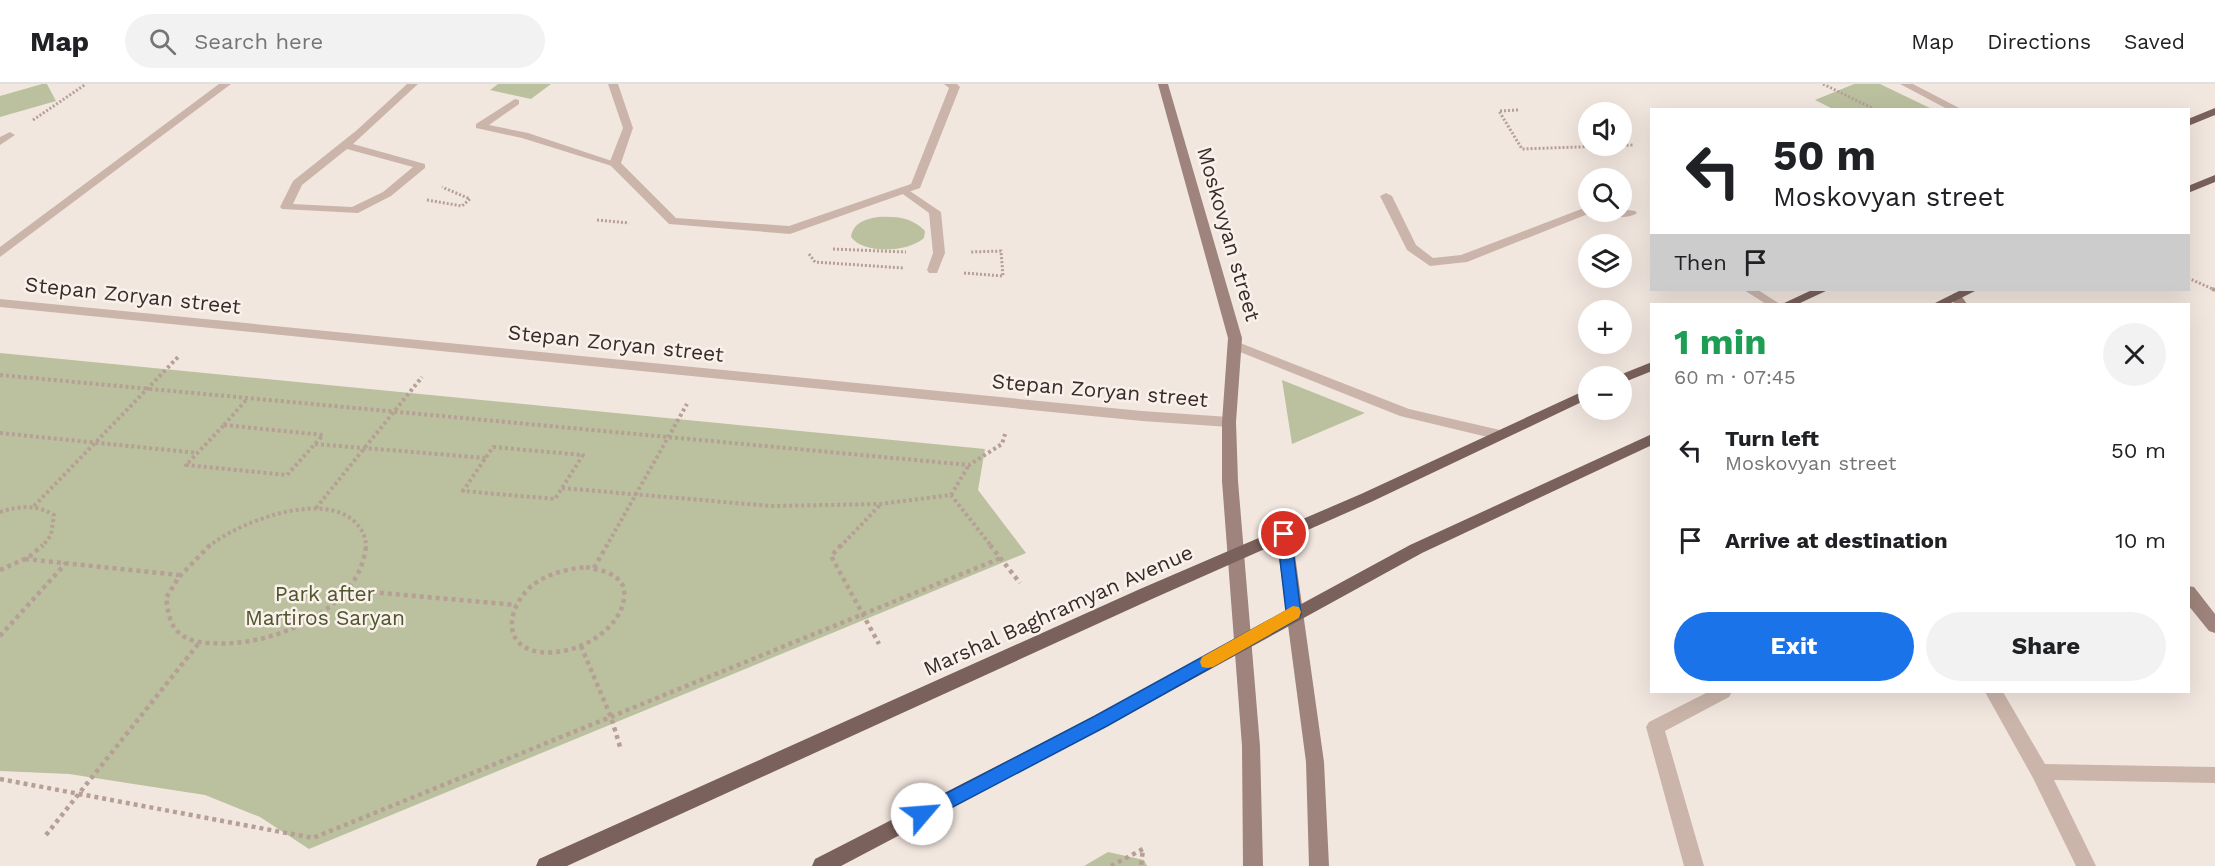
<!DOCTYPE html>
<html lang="en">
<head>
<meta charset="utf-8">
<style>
	body { margin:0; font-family:"Work Sans",sans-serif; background:#f2f2f2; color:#202124; height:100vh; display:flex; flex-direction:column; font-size:22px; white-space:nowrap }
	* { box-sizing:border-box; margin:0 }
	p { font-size:20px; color:#757577 }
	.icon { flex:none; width:33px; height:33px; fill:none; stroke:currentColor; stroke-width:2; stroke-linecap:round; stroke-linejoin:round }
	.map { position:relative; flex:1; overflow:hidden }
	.side { position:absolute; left:1650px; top:219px; width:540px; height:390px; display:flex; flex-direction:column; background:#fff; border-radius:0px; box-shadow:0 6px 24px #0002 }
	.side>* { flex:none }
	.hud { position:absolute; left:1650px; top:24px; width:540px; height:183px; border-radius:0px; box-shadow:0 6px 24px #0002; background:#fff; color:#202124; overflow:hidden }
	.fabs { position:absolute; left:1578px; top:18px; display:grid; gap:12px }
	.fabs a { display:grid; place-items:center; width:54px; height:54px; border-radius:50%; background:#fff; box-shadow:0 6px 24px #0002; font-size:30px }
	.pin { position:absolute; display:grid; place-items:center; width:51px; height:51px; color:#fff; margin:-26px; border:3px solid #fff; border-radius:50%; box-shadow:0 2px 6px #0007 }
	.me { position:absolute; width:66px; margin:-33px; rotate:63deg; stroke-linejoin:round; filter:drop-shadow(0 0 4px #0008) }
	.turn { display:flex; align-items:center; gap:21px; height:126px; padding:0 24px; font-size:27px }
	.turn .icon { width:78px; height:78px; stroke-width:2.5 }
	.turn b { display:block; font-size:42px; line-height:51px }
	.then { display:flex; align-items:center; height:57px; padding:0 24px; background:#0003; gap:12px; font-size:22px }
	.round { display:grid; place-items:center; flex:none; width:63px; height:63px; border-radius:32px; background:#f2f2f2 }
	.overview { display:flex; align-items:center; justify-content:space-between; height:102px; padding:0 24px }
	h1 { font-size:36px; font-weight:700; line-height:45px; color:#1e9e55 }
	.primary-button { display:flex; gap:12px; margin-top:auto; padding:12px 24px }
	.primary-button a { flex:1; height:69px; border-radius:36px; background:#1a73e8; color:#fff; font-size:24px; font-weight:700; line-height:69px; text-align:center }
	.primary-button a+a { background:#f2f2f2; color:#202124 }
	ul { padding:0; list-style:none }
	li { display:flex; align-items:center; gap:18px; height:90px; padding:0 24px }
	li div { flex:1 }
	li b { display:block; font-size:22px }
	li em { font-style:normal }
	header { display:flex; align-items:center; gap:36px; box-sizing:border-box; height:84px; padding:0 30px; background:#fff; border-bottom:2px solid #e0e0e0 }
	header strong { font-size:28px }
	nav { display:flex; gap:33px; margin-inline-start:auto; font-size:21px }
	.search { width:420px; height:54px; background:#f2f2f2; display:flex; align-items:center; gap:15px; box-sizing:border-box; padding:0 21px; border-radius:33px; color:#757577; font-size:22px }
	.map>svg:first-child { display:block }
	.green { fill:#bbc19f }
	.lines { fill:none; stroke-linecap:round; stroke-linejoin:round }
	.path-far2 { stroke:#b69f95; stroke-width:3; stroke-dasharray:2 2; stroke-linecap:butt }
	.path-far1 { stroke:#b69f95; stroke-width:4; stroke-dasharray:3 3; stroke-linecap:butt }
	.path { stroke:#b69f95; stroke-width:4.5; stroke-dasharray:4 4; stroke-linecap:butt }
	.lane { fill:#cbb5ab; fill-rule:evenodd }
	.street { fill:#cbb5ab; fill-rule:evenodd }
	.secondary { fill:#9e847c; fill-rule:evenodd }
	.primary { fill:#7a615b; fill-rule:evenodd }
	.route { fill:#1a73e8; stroke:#114b97; stroke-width:1.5 }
	.slow { fill:#f59e0b }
	.labels { text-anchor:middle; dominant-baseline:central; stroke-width:5; stroke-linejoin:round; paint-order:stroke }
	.street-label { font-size:21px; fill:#382c2a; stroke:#faf1eb }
	.park-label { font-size:21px; fill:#4d562e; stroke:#faf1eb }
</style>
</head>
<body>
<header>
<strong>Map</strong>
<div class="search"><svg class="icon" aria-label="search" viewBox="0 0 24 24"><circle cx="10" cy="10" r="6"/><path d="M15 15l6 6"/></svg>Search here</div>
<nav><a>Map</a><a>Directions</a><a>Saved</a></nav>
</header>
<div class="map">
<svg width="2215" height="782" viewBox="0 0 2215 782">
	<rect width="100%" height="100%" fill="#f2e7df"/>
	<path class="green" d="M42,0h5l9,17 -56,16v-21z
		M498,0h53l-20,15 -41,-9z
		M1854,0h26l52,25h-99l-18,-9z
		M878,133c18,-1 34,0 47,14l-1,7c-15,14 -60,17 -73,-1 2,-14 14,-18 27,-20z
		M0,269l985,96 -7,41 48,63 -717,296 -49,-32 -55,-22 -136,-21 -69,-3z
		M1282,296l83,33 -73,31z
		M1108,768l36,8 3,6h-63z"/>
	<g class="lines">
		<path class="path-far2" d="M1823,0l53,26
			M1518,26l-19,1 23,38 112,-4
			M33,36l53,-36
			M427,116l35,6 8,-7 -28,-12
			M597,136l32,3
			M833,165l73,3
			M809,170l6,8 88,6
			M964,189l39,3 -2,-25 -30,1
			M2188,194l27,12"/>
		<path class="path-far1" d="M2212,205l3,1
			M0,291l969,90 33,-21 3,-10
			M224,341l99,10 -36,40 -101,-10z
			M224,341l23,-26
			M0,349l198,20
			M315,360l171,14
			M493,363l90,8 -28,44 -92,-8z
			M562,404l209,18 109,-2 71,-9 41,52
			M951,411l18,-30
			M34,422l145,-150
			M316,424l106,-131
			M0,428c19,-6 36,-8 54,3l-3,20 -9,12
			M208,463c30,-25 114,-57 147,-25 7,7 11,15 11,25
			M606,463l81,-143
			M840,463l40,-42"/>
		<path class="path" d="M210,461l-31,32 -13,21c2,12 3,25 12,34 9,9 23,11 35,11 56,5 148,-32 153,-98
			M841,461l-10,11 48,88
			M990,461l30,38
			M25,475l154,16
			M586,483c12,3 29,5 36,17 4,7 2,16 0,23 -11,30 -52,49 -82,45 -42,-6 -31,-49 -6,-68 15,-11 34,-15 52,-17z
			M594,484l13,-23
			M0,486l29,-13 14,-12
			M348,506l168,15
			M0,552l66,-73
			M581,562l30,71 10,33
			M0,695l313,59 688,-280
			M46,751l153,-192
			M1111,782l32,-17 -2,17"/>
		<path class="lane" d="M407,0h11l-65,60 72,20v4l-34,28 -33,17 -76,-4 -2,-2 13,-26 64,-51zM347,65l66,18 -30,25 -31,15 -59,-3 9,-19z
			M515,15l4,1v4l-30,21 39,8 93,31 -6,3 -93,-29 -46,-10v-4z
			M10,48l5,3 -15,10v-8z
			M904,103l37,25 4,41 -8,20h-8l-2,-3 6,-17 -4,-40 -29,-21v-4z
			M1386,109l6,3 24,49 17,13 28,-3 123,-47 4,-1v5h5l-126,50 -37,4 -23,-16 -27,-54z
			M1622,125l13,2 2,2c-8,6 -27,5 -35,-1h20z
			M1744,206h14l22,14h-14z
			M1235,257l174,68 91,21 7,5 -7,5 -100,-24 -170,-68 -2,-3z
			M1708,608h24l-3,5 -64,34 39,135h-20l-38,-139 3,-5z
			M1985,608h18l42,72 170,3v16l-161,-3 42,86h-20l-43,-88z"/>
		<path class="street" d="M219,0h12l-231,173v-10z
			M608,0h10l15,44 -12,35 55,55 113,8 122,-42 38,-96 -5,-4h13l3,3 -40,101 -130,46 -121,-10 -60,-60 14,-36z
			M1900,0h13l50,26h-14z
			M0,215l1142,112 87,6 7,5 -7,5 -87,-6 -1142,-114z"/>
		<path class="secondary" d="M1158,0h10l74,254 -6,84 2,59 22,265 3,120h-20l-1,-120 -20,-265v-59l6,-84z
			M1955,209l5,1 7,10h-12l-6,-7z
			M1284,444l6,2 2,4 32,228 5,104h-20l-3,-104 -30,-228 2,-4z
			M2188,502l6,1 21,27v19l-6,-2 -21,-26z"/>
		<path class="primary" d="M2215,24v7l-27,11v-7z
			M2215,91v7l-27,11v-7z
			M1812,206h16l-30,14h-16z
			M1961,206h16l-28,14h-16z
			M1652,278v9l-30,12v-7h-5z
			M1588,305v10l-217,103 -219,97 -585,267h-31l3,-7 601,-270 221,-95z
			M1652,350v11l-230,108 -315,173 -266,140h-29l3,-7 280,-143 315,-171z"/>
	</g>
	<path class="route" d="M1284,445l7,5 10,80 -2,4 -192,108 -179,94 -6,2 -6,-2 -3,-6 3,-5 179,-93 191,-105 -9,-77z"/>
	<path class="slow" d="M1293,522l6,1 2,5 -2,6 -86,49 -5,1 -6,-1 -2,-5 2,-5z"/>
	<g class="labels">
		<g class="street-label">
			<text transform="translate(1229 150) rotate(74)">Moskovyan street</text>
			<text transform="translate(133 211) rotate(6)">Stepan Zoryan street</text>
			<text transform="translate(616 259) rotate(6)">Stepan Zoryan street</text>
			<text transform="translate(1100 306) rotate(5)">Stepan Zoryan street</text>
			<text transform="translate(1058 526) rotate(-24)">Marshal Baghramyan Avenue</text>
		</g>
		<g class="park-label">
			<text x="325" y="509">Park after<tspan x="325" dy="24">Martiros Saryan</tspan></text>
		</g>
	</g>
</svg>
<div class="fabs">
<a><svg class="icon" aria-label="sound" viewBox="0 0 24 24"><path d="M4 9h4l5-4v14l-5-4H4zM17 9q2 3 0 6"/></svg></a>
<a><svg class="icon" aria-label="search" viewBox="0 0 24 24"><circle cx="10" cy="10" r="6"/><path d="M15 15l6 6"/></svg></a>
<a><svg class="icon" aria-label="layers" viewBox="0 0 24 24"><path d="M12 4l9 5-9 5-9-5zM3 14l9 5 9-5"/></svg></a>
<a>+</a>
<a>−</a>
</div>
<div class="pin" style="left:1284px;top:450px;background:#d93025"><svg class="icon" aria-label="arrive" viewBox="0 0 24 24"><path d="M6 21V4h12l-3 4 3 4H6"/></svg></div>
<svg class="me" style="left:922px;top:730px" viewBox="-20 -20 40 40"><circle r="19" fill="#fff"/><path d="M0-13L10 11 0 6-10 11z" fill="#1a73e8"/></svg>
<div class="hud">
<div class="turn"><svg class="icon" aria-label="left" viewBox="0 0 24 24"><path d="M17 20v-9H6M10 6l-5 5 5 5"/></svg><div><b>50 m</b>Moskovyan street</div></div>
<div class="then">Then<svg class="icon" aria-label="arrive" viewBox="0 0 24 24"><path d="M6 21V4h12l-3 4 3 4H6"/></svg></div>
</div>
<section class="side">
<div class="overview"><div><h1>1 min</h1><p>60 m · 07:45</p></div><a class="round"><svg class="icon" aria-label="close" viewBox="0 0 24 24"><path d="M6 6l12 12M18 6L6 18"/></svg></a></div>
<ul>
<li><svg class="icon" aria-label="left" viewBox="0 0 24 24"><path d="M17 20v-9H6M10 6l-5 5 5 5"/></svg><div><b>Turn left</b><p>Moskovyan street</p></div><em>50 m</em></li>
<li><svg class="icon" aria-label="arrive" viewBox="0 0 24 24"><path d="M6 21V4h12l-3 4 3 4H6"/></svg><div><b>Arrive at destination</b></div><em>10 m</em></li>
</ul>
<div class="primary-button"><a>Exit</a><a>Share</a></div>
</section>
</div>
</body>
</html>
